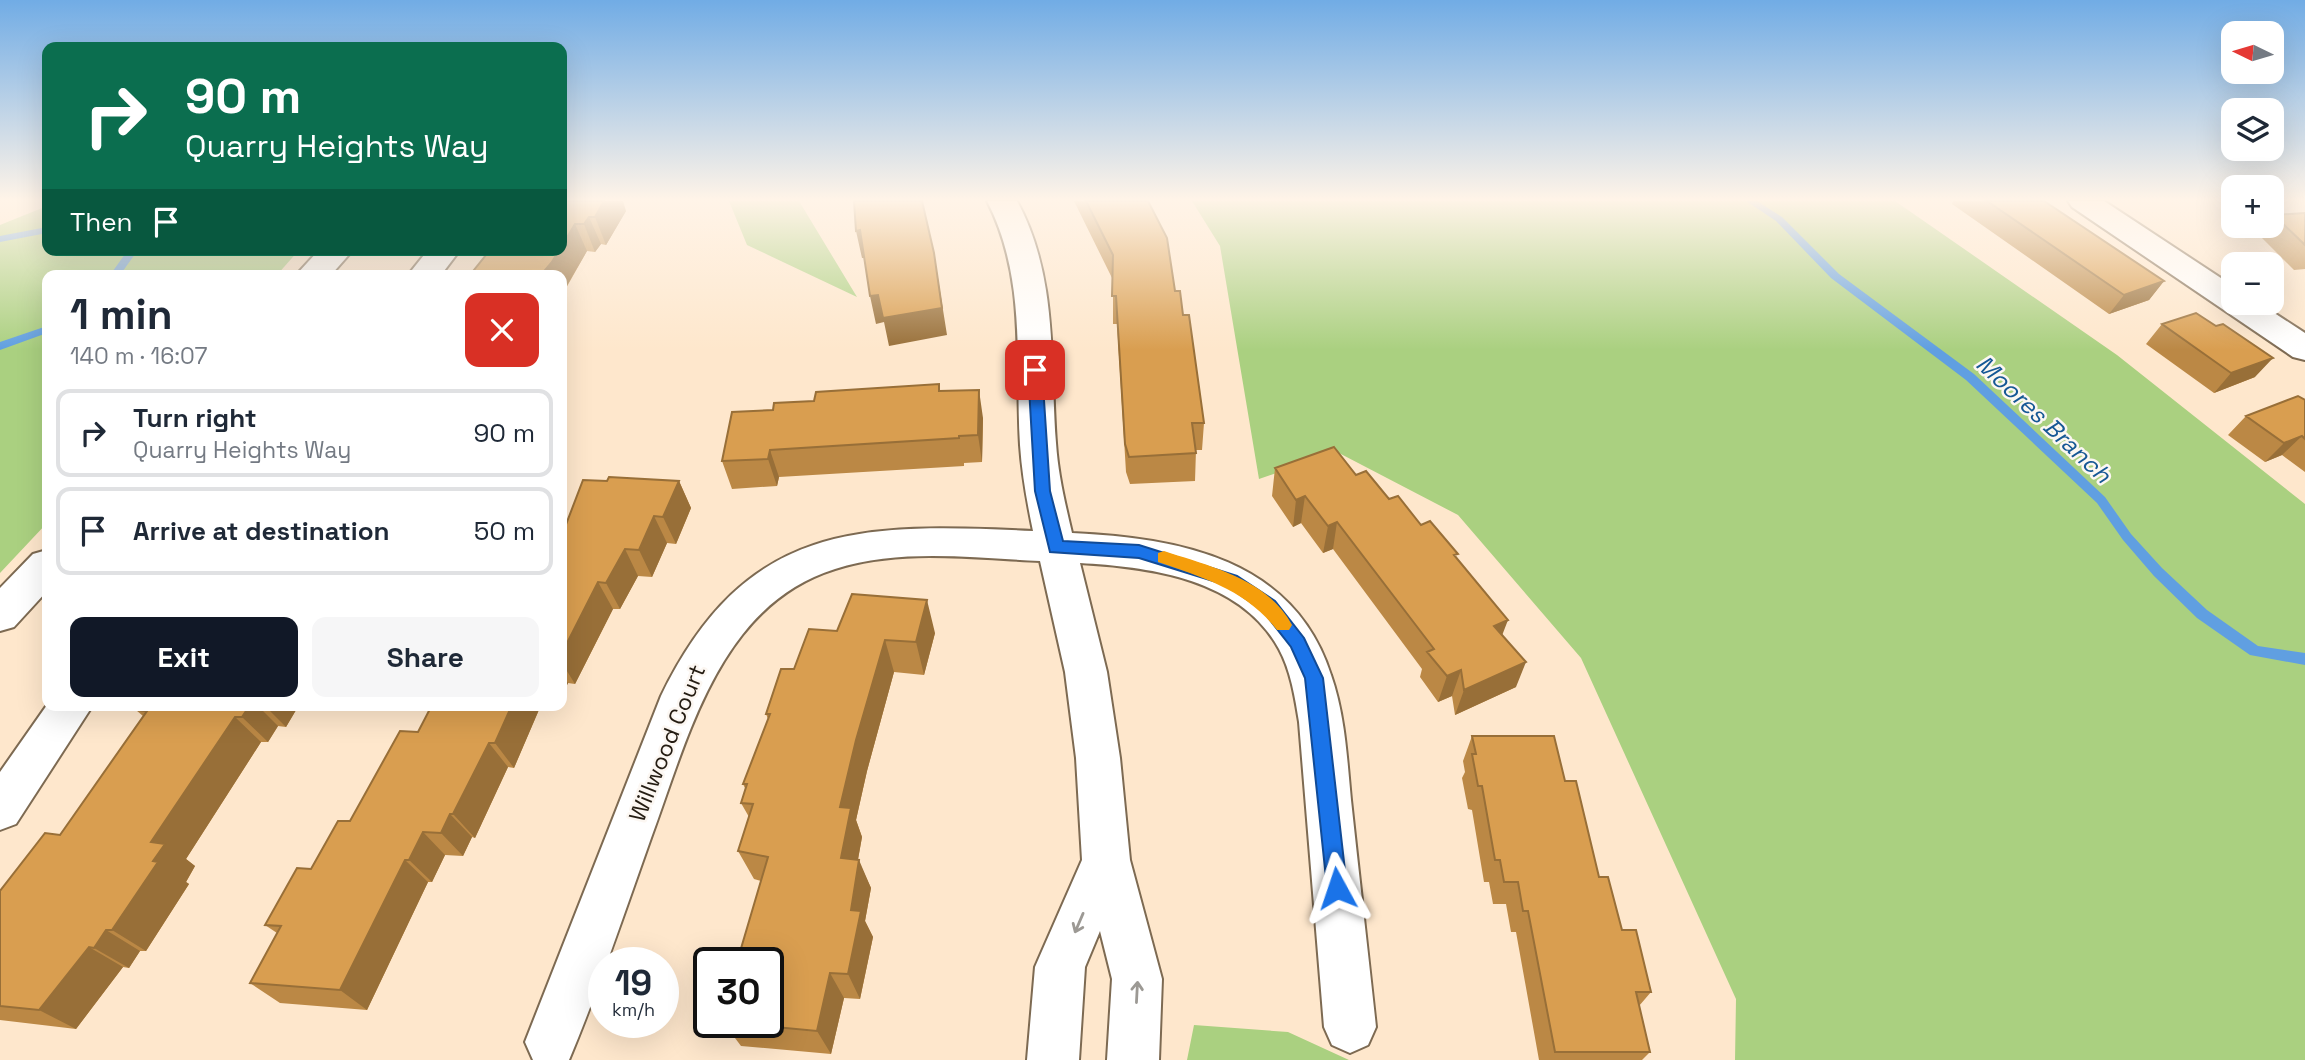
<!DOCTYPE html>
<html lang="en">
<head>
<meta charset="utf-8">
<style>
	body { margin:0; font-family:"Space Grotesk",sans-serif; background:#f6f6f7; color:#1f2937; height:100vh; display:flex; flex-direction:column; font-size:26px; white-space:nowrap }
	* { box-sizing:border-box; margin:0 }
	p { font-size:23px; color:#747a83 }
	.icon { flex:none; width:38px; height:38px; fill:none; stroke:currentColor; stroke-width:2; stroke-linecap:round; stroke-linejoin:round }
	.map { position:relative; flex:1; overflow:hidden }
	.details { position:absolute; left:42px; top:270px; width:525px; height:441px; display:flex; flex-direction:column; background:#fff; border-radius:14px; box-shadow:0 7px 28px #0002 }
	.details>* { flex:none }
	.hud { position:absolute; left:42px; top:42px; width:525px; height:214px; border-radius:14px; box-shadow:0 7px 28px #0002; background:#0b6e4f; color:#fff; overflow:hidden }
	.needle { width:46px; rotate:275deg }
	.buttons { position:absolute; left:2221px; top:21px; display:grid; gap:14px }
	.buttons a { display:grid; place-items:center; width:63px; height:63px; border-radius:14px; background:#fff; box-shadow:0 7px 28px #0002; font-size:35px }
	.speed { position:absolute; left:588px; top:947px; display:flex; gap:14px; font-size:35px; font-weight:700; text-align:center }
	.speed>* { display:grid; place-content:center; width:91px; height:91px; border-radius:50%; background:#fff; box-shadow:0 7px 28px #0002; line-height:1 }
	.speed small { font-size:18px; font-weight:400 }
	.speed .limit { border:4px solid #111; border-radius:10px; background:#fff; color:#111 }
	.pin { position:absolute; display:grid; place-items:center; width:60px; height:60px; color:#fff; margin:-30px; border-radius:14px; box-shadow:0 4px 10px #0006 }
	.me { position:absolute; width:77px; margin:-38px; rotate:355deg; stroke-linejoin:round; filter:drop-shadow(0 0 5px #0008) }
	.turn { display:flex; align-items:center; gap:24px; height:147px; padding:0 28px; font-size:32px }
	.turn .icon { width:91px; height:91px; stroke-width:2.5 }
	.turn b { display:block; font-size:49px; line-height:60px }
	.then { display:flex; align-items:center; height:66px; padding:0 28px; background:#0003; gap:14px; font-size:26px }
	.round { display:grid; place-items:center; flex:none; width:74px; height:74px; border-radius:14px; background:#f6f6f7 }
	.head { display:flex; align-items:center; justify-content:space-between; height:119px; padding:0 28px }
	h1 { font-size:42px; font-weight:700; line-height:52px }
	.button { display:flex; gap:14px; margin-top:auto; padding:14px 28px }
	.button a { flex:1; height:80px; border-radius:14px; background:#111827; color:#fff; font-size:28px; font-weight:700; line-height:80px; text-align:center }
	.button a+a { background:#f6f6f7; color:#1f2937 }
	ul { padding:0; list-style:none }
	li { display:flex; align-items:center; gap:21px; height:88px; margin:0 14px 10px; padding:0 14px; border:4px solid #e0e1e3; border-radius:14px }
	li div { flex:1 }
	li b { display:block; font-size:26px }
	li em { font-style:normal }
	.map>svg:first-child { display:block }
	.green { fill:#aad080 }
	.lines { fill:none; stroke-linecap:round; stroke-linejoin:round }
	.stream { fill:#609fe1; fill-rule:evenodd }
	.street-casing { stroke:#7d6a52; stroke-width:4 }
	.street { fill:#fff; fill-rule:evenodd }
	.wall { fill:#bb8845 }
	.shaded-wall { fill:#986f38 }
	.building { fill:#d99e50; stroke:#986f38; stroke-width:2 }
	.oneway { stroke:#9c9994 }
	.route { fill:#1a73e8; stroke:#114b97; stroke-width:2 }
	.slow { fill:#f59e0b }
	.labels { text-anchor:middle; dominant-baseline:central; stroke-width:5; stroke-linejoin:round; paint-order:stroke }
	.street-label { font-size:23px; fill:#241c12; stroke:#fcf7f2 }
	.water-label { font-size:24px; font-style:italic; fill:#165895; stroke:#fcf7f2 }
</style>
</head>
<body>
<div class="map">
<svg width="2305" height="1060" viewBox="0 0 2305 1060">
	<rect width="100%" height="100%" fill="#fee7cc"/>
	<path class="green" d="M729,201h70l58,96 -110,-52z
		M1192,201h703l222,154 188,149v556h-570l1,-61 -155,-341 -123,-143 -121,-63 -78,27 -39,-233z
		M47,206v44h252l-22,25h-230v248l-47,50v-348z
		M1194,1025l94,7 61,28h-162z"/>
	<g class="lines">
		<path class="stream" d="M1746,201h11l25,16 57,57 135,100 131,123 26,37 31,34 45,42 51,36 47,7v12l-55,-10 -53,-37 -43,-42 -31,-36 -26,-37 -131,-123 -135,-102 -55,-57z
			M47,227v6l-47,9v-6z
			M128,250h10l-18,25h-10z
			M47,326v7l-47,17v-8z"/>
		<g class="street-casing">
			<path id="street" d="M987,201h30c41,75 33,160 39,242 2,31 9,60 16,90 108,5 222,26 259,142 14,40 16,83 20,125 8,76 17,151 25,227l-8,18 -18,8 -18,-8 -8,-18 -25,-305c-4,-24 -8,-51 -20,-73 -38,-70 -128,-82 -199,-86l27,109 13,86 10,102 32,119 -3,81h-52l5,-81 -12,-48 -15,36 -6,93h-52l8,-93 47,-107 -6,-102 -11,-86 -25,-111c-67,-3 -140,-13 -205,8 -116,36 -147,169 -184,269 -27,76 -51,148 -82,222h-36l-8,-18 136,-346c85,-175 199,-173 372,-165 -6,-29 -11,-56 -13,-86 -5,-82 7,-167 -33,-244z
				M2068,201h36l129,85v17h26l46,30v27l-12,-3 -221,-150z
				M319,250h34l-22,25h-35z
				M428,250h32l-19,25h-33z
				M47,550v41l-33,36 -14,4v-43l33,-34z
				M47,705h46l-77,119 -16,6v-58z"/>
		</g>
		<use href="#street" class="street"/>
	</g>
	<path class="wall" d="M562,201l64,10 -20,34 -5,-1 -6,8 -8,-1 -22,39z
		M1074,201h74l27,90 8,24 21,108 -2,27h-6l-1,31 -65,3 -4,-12 -9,-148h-4v-44z
		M1953,201h91l120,80 -15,19 -40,14 -157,-110z
		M2305,213v56l-11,1 -36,-36 7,-8h7v-9l2,-2z
		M2162,324l93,53 -41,16 -68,-49z
		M940,391l43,27 -1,44 -18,1v3l-185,11 -2,9 -45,3 -10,-28 51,-51z
		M2305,400v72l-23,-17 -17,7 -37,-27 18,-19z
		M1275,468l81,7 65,50 35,33 46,77 14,52 -61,28 -3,-19 -14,6 -18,-25 2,-8 -89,-120 -10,4 -22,-30 -8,4 -21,-31z
		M607,481h72l12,27 -15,36 -9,-1 -15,34 -14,-1 -18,33h-7l-38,75 -7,-1 -5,10h-1v-158z
		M837,631l98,2 -11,42 -30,-3 -27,99 -11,49 6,17 -4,23 13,28 -6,33 8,16 -13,62 -16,-1 -13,56 -90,-8 -18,-24h45l-7,-141 -7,-2 -16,-28 11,-34 -8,-14 5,-13 -3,-6 25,-65 -2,-5 28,-45z
		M139,705h160l-13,22 -8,-1 -10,16h-7l-75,117 9,7 -9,16 3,2 -43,67h-6l-11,17 -6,-1 -47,62 -76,-9v-129l60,-56 83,-119 -7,-6z
		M541,705l-27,63 -6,-1 -33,71 -3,-1 -9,19 -18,-1 -13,27h-4l-61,128 -87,-7 -30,-20 27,-50 -12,-8 85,-104 68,-89z
		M1472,736l93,45 34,96 23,53 29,62 -12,14 11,46 -8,8h-103l-23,-128h-5l-5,-28h-13l-4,-22h-5l-12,-72 -4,-1 -6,-31 3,-6 -2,-11z"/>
	<path class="shaded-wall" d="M604,201h19l3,10 -20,34 -11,-28z
		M589,217l12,27 -6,8 -11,-28z
		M575,224l12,27 -25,43v-19h-21l18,-25h3v-4z
		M860,230l6,28h-4l-6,-27z
		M934,253l13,82 -58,11 -5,-24 -8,2 -6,-28 8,-1z
		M2164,281l-15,19 -40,14 15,-19z
		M2273,358l-18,19 -41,16 17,-20z
		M979,390l4,28 -1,44 -4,-27z
		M2302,436l-20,19 -17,7 19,-19z
		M770,450l9,27 -2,9 -9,-27z
		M679,481l12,27 -15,36 -13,-27z
		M1305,496l-4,27 -8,4 3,-27z
		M654,516l13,27 -15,34 -13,-27z
		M1337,522l-4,27 -10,4 5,-27z
		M625,549l13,27 -18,33 -14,-26z
		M598,582l15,27 -38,75 -13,-21v-10z
		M927,600l8,33 -11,42 -8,-33z
		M1508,620l-10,26 -4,-20z
		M885,640l9,32 -27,99 -11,49 6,17 -9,49 -12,-28 -1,-51 16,-67z
		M1526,662l-10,25 -61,28 9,-25z
		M1461,670l-9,26 -14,6 9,-26z
		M562,674l6,9 -5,10 -1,-2z
		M250,705h7l21,21 -10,16 -26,-25z
		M264,705h35l-13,22z
		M512,705h29l-27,63 -19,-25z
		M235,717l26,25 -75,117 9,7 -9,16 3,2 -43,67 -34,-21 41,-69 -2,-19z
		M489,743l19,24 -33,71 -22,-24z
		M450,814l22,23 -9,19 -22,-23z
		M423,832l22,23 -13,27 -23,-22z
		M405,860l23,22 -61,128 -27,-20z
		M859,860l12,28 -6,33 8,16 -13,62 -12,-25 3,-64z
		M106,930l34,21 -11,17 -35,-20z
		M89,947l34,20 -47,62 -37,-19z
		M830,973l14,25 -13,56 -14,-23z"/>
	<path class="building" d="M562,201h42l-9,16h-6l-5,7h-9l-13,22z
		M854,201h68l12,52 8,55 -59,10 -5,-23 -8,1 -10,-66 -4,1z
		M1086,201h62l19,37 8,53h5l3,24h6l15,108h-12l4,30 -67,4 -4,-13 -9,-148h-4l1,-41z
		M1987,201h57l120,80 -40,14z
		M2305,213v32l-31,-30z
		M490,250h69l-7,12 -11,13h-71z
		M2196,313l20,13 7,-2 50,34 -42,15 -69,-49z
		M939,384v7l40,-1 -1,45 -19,1v2l-189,12 -2,9 -46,2 10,-49 41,-2 1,-7 40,-2 2,-9z
		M2298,396l7,4v39l-3,-3 -18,7 -38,-27z
		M1334,447l22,28 10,-4 23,28 9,-3 23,29 9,-4 28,33 -4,1 54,65 -14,6 32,36 -62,28 -3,-20 -14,6 -20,-24 7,-3 -97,-127 -9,4 -23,-30 -9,4 -21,-32z
		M609,477l70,4 -16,36 -9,-1 -15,34 -14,-1 -19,34 -8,-1 -36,71v-118l21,-55 24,1z
		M852,594l75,6 -11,42 -31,-2 -29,100 -16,67 11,1 -10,50 18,2 -8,50 10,1 -13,63 -18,-1 -13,58 -94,-9h45v-60h-31l31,-105 -30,-6 15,-47 -12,-1 6,-19h-4l27,-70h-4l15,-45h13l15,-40 28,2z
		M139,705h111l-8,12h-7l-84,125 14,2 -12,17 5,1 -46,68h-6l-12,18 -5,-1 -50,63 -39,-4v-115l45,-58 15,2 87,-124 -11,-1z
		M432,705h80l-17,38h-6l-36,71h-3l-9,19 -18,-1 -14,28h-4l-65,130 -90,-7 31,-57 -16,-1 32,-57 14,1 27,-48h12l50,-90 18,1z
		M1472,736h82l11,45h11l23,96h9l14,53h14l15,62h-15l14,60h-95l-27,-141h-5l-5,-29h-14l-4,-22h-5l-13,-74h-4l-6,-32h4z"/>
	<defs><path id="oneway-shaft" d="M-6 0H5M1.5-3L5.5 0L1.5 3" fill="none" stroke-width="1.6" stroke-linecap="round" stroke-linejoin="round" transform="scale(1.75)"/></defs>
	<g class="oneway">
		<use href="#oneway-shaft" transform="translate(1079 923) rotate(113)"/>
		<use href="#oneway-shaft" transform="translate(1137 992) rotate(-87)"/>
	</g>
	<linearGradient id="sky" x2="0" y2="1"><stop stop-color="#71ace5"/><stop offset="0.57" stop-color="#fff4e8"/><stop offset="1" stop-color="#fff4e8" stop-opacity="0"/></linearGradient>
	<rect width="2305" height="350" fill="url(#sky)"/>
	<path class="route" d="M1035,365l7,5 8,121 13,50 76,4 98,31 38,25 29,37 19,40 24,210 -3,7 -7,3 -7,-3 -3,-7 -22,-210 -14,-31 -28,-36 -37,-26 -87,-27 -89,-6 -15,-61 -7,-121z"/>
	<path class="slow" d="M1164,551c45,15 104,28 128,74l-3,5h-12c-31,-40 -73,-52 -119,-68v-9z"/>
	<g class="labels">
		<g class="street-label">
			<text transform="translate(667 743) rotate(-68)">Willwood Court</text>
		</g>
		<g class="water-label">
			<text transform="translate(2044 419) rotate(43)">Moores Branch</text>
		</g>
	</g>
</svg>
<div class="buttons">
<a><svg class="needle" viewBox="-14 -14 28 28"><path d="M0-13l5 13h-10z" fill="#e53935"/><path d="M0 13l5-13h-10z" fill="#747a83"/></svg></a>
<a><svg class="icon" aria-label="layers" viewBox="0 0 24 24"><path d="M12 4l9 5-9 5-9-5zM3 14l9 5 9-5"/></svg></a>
<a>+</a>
<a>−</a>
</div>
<div class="speed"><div>19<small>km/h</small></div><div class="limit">30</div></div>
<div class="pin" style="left:1035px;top:370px;background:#d93025"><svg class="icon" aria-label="arrive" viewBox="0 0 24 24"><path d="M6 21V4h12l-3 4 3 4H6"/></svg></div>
<svg class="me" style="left:1337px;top:888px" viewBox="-20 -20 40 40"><path d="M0-17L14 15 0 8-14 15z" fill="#1a73e8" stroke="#fff" stroke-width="4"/></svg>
<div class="hud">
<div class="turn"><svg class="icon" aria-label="right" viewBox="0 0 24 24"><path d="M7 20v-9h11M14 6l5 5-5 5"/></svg><div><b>90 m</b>Quarry Heights Way</div></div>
<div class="then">Then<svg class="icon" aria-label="arrive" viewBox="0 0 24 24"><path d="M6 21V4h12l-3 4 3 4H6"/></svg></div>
</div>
<section class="details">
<div class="head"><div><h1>1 min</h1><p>140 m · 16:07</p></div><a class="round" style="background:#d93025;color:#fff"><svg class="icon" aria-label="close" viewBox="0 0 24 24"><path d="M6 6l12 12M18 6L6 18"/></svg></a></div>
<ul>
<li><svg class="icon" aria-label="right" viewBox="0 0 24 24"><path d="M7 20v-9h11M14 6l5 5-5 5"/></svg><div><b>Turn right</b><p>Quarry Heights Way</p></div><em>90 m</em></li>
<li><svg class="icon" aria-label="arrive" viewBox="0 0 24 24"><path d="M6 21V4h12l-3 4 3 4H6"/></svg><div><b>Arrive at destination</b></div><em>50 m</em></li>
</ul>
<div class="button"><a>Exit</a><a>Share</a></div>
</section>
</div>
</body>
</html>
